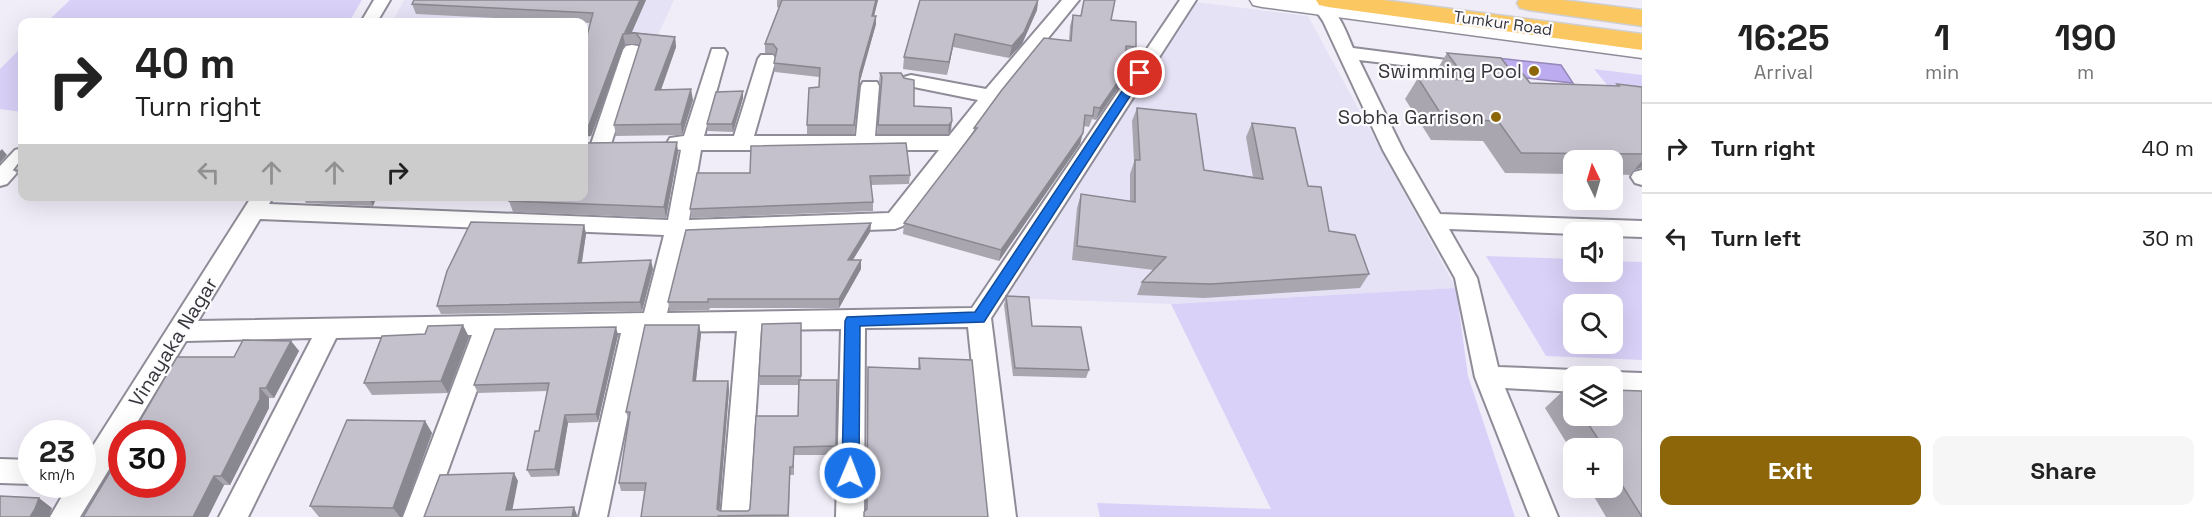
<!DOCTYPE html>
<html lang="en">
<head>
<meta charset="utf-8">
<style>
	body { margin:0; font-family:"Space Grotesk",sans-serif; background:#f6f6f6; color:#222; height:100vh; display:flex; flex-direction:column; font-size:22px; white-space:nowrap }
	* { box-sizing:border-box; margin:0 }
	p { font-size:20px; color:#767676 }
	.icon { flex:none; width:33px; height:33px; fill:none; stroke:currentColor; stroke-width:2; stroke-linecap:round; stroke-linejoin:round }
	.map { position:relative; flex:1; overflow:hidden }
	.sheet { display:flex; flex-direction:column; background:#fff; width:570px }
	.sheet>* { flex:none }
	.top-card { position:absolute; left:18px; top:18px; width:570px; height:183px; border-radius:12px; box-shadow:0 6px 24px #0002; background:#fff; color:#222; overflow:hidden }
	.needle { width:39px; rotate:355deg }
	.tools { position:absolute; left:1563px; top:150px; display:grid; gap:12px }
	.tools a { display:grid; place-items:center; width:60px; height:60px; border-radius:12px; background:#fff; box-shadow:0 6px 24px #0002; font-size:30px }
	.speed { position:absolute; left:18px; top:420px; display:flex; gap:12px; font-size:30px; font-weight:700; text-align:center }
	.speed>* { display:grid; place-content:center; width:78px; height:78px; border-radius:50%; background:#fff; box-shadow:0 6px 24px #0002; line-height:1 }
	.speed small { font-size:15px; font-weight:400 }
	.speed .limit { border:9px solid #d22; background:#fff; color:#111 }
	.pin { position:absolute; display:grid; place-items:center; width:51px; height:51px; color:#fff; margin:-26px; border:3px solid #fff; border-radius:50%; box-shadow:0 2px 6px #0007 }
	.me { position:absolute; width:66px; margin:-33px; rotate:1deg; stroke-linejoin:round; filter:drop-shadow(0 0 4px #0008) }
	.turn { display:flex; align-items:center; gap:21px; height:126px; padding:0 18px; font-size:27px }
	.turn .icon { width:78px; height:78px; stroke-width:2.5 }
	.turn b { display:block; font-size:42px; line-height:51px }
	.lanes { display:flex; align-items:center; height:57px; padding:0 18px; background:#0003; justify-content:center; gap:30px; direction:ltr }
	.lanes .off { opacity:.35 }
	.eta { display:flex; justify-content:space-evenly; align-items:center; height:102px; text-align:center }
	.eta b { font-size:36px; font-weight:600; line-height:42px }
	.button { display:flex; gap:12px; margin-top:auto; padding:12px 18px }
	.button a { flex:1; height:69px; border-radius:12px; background:#8c6608; color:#fff; font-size:24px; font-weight:600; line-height:69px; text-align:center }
	.button a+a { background:#f6f6f6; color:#222 }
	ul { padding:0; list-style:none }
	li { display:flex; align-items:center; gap:18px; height:90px; padding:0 18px; border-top:2px solid #e0e0e0 }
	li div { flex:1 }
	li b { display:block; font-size:22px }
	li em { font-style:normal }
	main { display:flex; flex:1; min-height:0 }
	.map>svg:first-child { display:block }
	.built { fill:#e6e2f6 }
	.green { fill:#dad1f8; fill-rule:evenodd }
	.water { fill:#bdabef; stroke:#9588b9; stroke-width:1.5 }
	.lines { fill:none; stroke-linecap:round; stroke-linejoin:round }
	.street-casing { stroke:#8f8c98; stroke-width:4 }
	.secondary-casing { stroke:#8f8c98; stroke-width:3 }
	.highway-casing { stroke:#cfcfd0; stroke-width:3 }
	.street { fill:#fff; fill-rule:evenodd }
	.secondary { fill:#fff; fill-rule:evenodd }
	.highway { fill:#fbc761; fill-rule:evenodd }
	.wall { fill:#a9a6b0 }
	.shaded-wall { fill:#898790 }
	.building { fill:#c4c1cd; stroke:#898790; stroke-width:1.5 }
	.route { fill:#1a73e8; stroke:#114b97; stroke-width:1.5 }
	.poi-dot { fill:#8c6608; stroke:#fcfcfe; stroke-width:2 }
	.labels { text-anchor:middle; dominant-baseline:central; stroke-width:4.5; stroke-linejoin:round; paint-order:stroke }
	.far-street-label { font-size:16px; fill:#37363b; stroke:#fcfcfe }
	.poi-label { font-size:20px; fill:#37363b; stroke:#fcfcfe; text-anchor:end }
	.street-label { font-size:20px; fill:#37363b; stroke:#fcfcfe }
</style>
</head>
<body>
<main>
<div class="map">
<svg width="1642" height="517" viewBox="0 0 1642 517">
	<rect width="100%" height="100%" fill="#f0edf9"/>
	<path class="built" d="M404,0h270l-17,37 -73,-5v-10h-141l-49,-3z
		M1195,2l113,14 148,272 -285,16 -164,-6z"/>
	<path class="green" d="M70,0h292l-13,22h-302z
		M22,47v65l-22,-3v-40z
		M1594,69l48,6v20l-31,-5z
		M1486,256l87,3 1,13h38l1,-11 29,1v98l-96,-4zM1574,304h38v40h-38z
		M1456,288l12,88 47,141h-415l-3,-14 174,6 -100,-205z"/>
	<path class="water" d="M1497,58l64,7 12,18 -66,-7z"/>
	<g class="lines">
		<g class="street-casing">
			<path id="street" d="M374,0h16l-13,22h-16z
				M1062,0h17l-95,117 -81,109 -8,3 -209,7 -19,77 305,-5 208,-308h16l-205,318 25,199h-28l-20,-190 -103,1 -1,189h-28l5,-188 -80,1 -12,187h-28l16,-186 -92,1 -38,185h-28l42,-184 -124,2 -66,182h-28l69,-182 -136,3 -88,179h-29l93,-179 -126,3 -56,93h-8v14l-42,69h-30l19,-33h13v-21l170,-267h18l2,3 -3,5 399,16 13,-70 -11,-2 -3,-5 3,-5 14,-2 28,-87h12l3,4 -23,83h30l24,-77 3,-4h12l3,4 -22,77h102l5,-50 2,-4h14l2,4 -4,50h74l29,-36 -74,-15 -2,-4 2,-4 7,-2 75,14zM701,150h238l-50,63 -200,7zM260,219l404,16 -20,78 -446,8z
				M1322,3c16,4 25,31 31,45l117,15 6,1 3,4 -3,4 -6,1 -111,-13 44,90 37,64 202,7v16l-30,-1v-4l-38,2 -125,-5 28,49 21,89 76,3 9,4 1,2h-10v16l-69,-4 53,129h-28l-55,-140 -20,-99 -72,-128 -60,-129 -9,-13z
				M632,45l6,1 3,4 -30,94 -3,5 -7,2 -7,-2 -3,-5 32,-94 3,-4z
				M22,148v19l-15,17 -7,2v-20l15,-16z
				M1642,170v15l-7,-2 -4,-6 3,-5z
				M1612,372l30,1v22l-30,-1v-18h-9z
				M0,459l32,1v24l-32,-1z"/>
		</g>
		<g class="secondary-casing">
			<path id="secondary" d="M1250,0h68l324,42v16l-380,-51 -9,-2z"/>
		</g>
		<g class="highway-casing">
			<path id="highway" d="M1316,0h67l259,34v16l-314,-43 -9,-2z
				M1519,0h43l80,10v16l-113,-16 -9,-2 -3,-5z"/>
		</g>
		<use href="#street" class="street"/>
		<use href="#secondary" class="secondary"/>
		<use href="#highway" class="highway"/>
	</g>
	<path class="wall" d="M646,0l-14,32 43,5 1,10 -15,43 32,10 -11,35 -66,1 -2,-11 26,-79 -2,-2h-13l-34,92 -1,-113 -174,-9 -4,-10z
		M777,0h101l-4,16h2v8l-16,57 -6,53h-47v-9l12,-38v-10l-44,-5 -1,-9 2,-7 -3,-3h-8v-9l14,-36 -2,-1z
		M920,0h118l-1,10 -15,34 -13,14 -56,-11 -6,28 -44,-6 1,-12z
		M1073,15l38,5 25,27 -3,11 -7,-1 -3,24 -27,39 -4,-1 -3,8 -5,-1 -4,18 -81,117 -96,-27 1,-11 69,-89 1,-6 95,-87 1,-15z
		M1447,53l64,18 19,12 86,3 1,-2 25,3v81l-8,2 -4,5 -18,-1v-14h-38v14l-69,-1 -22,-32 -52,-1 -26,-41 13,-21 21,1 -4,-6z
		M880,73l34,33 37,2v22l-3,4h-71l4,-48 -2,-4z
		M743,98l-10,34 -25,-1 -1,-7z
		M1137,108l67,62 49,7 -7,-40 6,-14 56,63 21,45 40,43 -9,14 -156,10 -67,-3 5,-13 12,-12 -82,-10 5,-52 4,-14 49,7v-27l4,-12 -2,-41z
		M22,152v23h-4l-4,-5 6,-8z
		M678,152l-12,66 -153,-6 -4,-11z
		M697,173l213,2 -1,9 -38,1 2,17v9l-181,7 -2,-9z
		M302,196h75l-4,10 -67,-3z
		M871,223l-1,9 -17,28h8v9l-22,39h-129l-1,2 -39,1 -2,-9z
		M584,225l2,9 -4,29 71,6 -11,42 -201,3 -4,-8z
		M1006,296l26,30 57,44 -3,8 -73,-2 -9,-71z
		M801,323v57h36l-2,75h-41v20h-4l-1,42h-148l4,-26h-24l-2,-8 10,-62 -3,-9 73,-87 2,9 -5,47h32l1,9 -10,121h29l2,-2 48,-93v-31h-38l-1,-9z
		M618,335l-20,87 -30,1 -9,53 -28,1 -4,-7 12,-39 8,-40 -69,2 -4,-8z
		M469,337l-21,56 -76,2 -8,-12z
		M291,341l8,10 -25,47h-5v10l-39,77h-6l-16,32 26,-160z
		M919,358l69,159 -122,-7 2,-143 50,2z
		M1566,388l8,1v27h38l30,101h-36l-17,-29h23v-40h-38v7l-29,-47z
		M425,421l7,12 -30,84h-83l-9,-11z"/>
	<path class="shaded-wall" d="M640,0h6l-15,34 -6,-2z
		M876,0h2l-6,24v-8z
		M1038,0l-1,10 -15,34 -13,14 3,-12z
		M876,16v8l-16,57 -6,53 6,-62z
		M623,34l2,10 -34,92 -7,1v-11z
		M955,34l-2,13 -6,28 2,-13z
		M675,37l1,10 -19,54 -2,-11z
		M1126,70l-3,11 -27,39 4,-12z
		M691,89l2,11 -11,35 -1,-11z
		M743,91v7l-10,34 -1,-8z
		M952,121l-1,9 -3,4 1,-9z
		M1083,133l-3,11 -81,117 2,-11z
		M677,142l1,10 -12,66 -2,-11z
		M2,149l5,6 -7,8v-12z
		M1642,161v6l-8,3z
		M368,196h9l-4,10z
		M871,223l-1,9 -23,37 1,-9z
		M584,225l2,9 -6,38 -2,-9z
		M651,260l2,9 -11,42 -2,-9z
		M861,260v9l-22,39v-9z
		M463,325l6,12 -21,56 -7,-12z
		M699,325l2,9 -6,55 -2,-8z
		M616,327l2,8 -20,87 -2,-8z
		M291,341l8,10 -25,47 -8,-10z
		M728,381l1,9 -10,127 -2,-8z
		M260,388l9,10v10l-39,77 -9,-9z
		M565,415l3,8 -9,53 -4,-7z
		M425,421l7,12 -30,84h-2l-7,-9z
		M514,473l4,8 -7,36 -5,-7z
		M214,476l10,9 -16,32h-15z
		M39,498l13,10 -3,9h-19z
		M574,507l3,8v2h-5z"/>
	<path class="building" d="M414,0h226l-15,32 50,5 -20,53 36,-1 -10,35 -67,1 27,-85 -5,-7 -13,1 -34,91 -5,1v-79l9,-34 -181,-9z
		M782,0h94l-4,16h4l-16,56 -6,53h-47l2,-37 10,-1 1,-19 -46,-5 3,-14 -4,-5h-8z
		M920,0h118l-14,32 -12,14 -57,-12 -6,28 -45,-5z
		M1084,0h31l-4,20 25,2v25l-10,-1v24l-26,38 -6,-1 -1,9 -8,-1 -2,18 -82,117 -97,-27 73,-95h-3l27,-37 43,-53 27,3 2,-26 8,1z
		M1447,53l54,5 10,13 12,3 7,9 89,3 -2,-2 25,3v67l-121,-1 -23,-32 -54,-2 -26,-41 49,2z
		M880,73h21l3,5 10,2v26l37,2 1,13 -3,4h-71l4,-48z
		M743,91l-11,33h-25l9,-32z
		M1137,108l59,6 8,56 59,9 -11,-56 43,5 13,58 13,1 8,44 26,4 14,39 -158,10 -69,-2 24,-25 -89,-11 4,-52 54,8v-42h5z
		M677,142l-13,65 -155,-6 2,-5h73v-53z
		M906,143l4,32 -40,1 3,26 -183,7 7,-36h53l1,-27z
		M20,152h2v19l-8,-1 6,-8z
		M471,222l113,3 -6,38 73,-3 -11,42 -203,4 10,-35z
		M871,223l-23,37h13l-22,39h-131v3h-40l18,-72z
		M1006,296l23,1 3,29 49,1 8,43 -74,-2z
		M801,323v53h-42l3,-52z
		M463,325l-22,56 -77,2 18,-47 43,-2 3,-8z
		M645,325h54l-6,56h35l-11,128 3,2h28l2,-2 6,-93h42l1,-36h38l-1,66 -42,1 -1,20h-3l-2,48 -70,1 -1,1h-76l5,-34h-27l11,-71h-4z
		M616,327l-20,87 -31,1 -10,54 -28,1 8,-39h4l10,-48 -75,2 21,-56z
		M243,340l48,1 -25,47h-6v11l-39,77h-7l-21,41h-110l39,-65v32h50v-50h-40l45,-77h57z
		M919,358l53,2 16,157h-124v-5l3,-3 1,-142 52,2z
		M1566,388l8,1v11z
		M1612,390l30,1v126l-30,-48v-21h-8l-21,-32h29z
		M347,420l78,1 -32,87 -83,-2z
		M514,473l-8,37 68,-3 -2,10h-148l16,-42z
		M0,496l39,2 -4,11 -5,8h-30z"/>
	<path class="route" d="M1140,70l5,3 -161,249 -124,4 -1,147 -3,6 -6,2 -6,-2 -2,-6 3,-152 2,-4 128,-5 159,-239z"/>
	<g class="poi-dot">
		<circle cx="1534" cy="71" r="6"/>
		<circle cx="1496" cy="117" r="6"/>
	</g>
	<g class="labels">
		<g class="far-street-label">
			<text transform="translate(1503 23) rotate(8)">Tumkur Road</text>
		</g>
		<g class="poi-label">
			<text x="1522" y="71">Swimming Pool</text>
			<text x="1484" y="117">Sobha Garrison</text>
		</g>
		<g class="street-label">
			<text transform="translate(173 342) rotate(-58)">Vinayaka Nagar</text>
		</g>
	</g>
</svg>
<div class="tools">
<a><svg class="needle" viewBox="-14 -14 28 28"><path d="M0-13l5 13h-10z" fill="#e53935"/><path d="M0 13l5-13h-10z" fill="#767676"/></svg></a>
<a><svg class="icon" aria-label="sound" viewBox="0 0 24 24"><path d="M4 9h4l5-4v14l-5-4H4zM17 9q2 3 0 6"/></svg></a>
<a><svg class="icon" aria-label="search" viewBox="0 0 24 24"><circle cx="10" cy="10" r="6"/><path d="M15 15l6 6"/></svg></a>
<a><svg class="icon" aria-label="layers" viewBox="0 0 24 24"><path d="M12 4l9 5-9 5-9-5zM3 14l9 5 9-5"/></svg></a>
<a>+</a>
</div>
<div class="speed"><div>23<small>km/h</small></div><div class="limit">30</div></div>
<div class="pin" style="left:1140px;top:73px;background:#d93025"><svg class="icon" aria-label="arrive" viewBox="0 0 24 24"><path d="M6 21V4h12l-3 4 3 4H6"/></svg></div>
<svg class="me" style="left:850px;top:473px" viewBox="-20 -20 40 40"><circle r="17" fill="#1a73e8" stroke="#fff" stroke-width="3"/><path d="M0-11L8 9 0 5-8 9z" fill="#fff"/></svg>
<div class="top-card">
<div class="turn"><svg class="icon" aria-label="right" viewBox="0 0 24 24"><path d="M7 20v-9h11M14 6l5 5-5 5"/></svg><div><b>40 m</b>Turn right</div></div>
<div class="lanes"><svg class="icon off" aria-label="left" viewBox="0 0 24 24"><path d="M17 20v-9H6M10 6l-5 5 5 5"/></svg><svg class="icon off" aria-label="ahead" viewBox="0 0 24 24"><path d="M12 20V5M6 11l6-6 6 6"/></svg><svg class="icon off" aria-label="ahead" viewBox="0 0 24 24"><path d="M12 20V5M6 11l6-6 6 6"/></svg><svg class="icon" aria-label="right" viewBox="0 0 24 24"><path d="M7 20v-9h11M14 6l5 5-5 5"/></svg></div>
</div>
</div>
<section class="sheet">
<div class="eta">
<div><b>16:25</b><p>Arrival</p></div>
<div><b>1</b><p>min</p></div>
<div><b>190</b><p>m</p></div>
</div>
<ul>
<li><svg class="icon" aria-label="right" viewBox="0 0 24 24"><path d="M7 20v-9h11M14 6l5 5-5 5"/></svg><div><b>Turn right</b></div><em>40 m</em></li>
<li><svg class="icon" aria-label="left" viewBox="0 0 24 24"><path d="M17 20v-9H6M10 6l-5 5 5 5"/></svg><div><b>Turn left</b></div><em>30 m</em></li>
</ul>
<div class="button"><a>Exit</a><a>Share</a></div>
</section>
</main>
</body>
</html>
